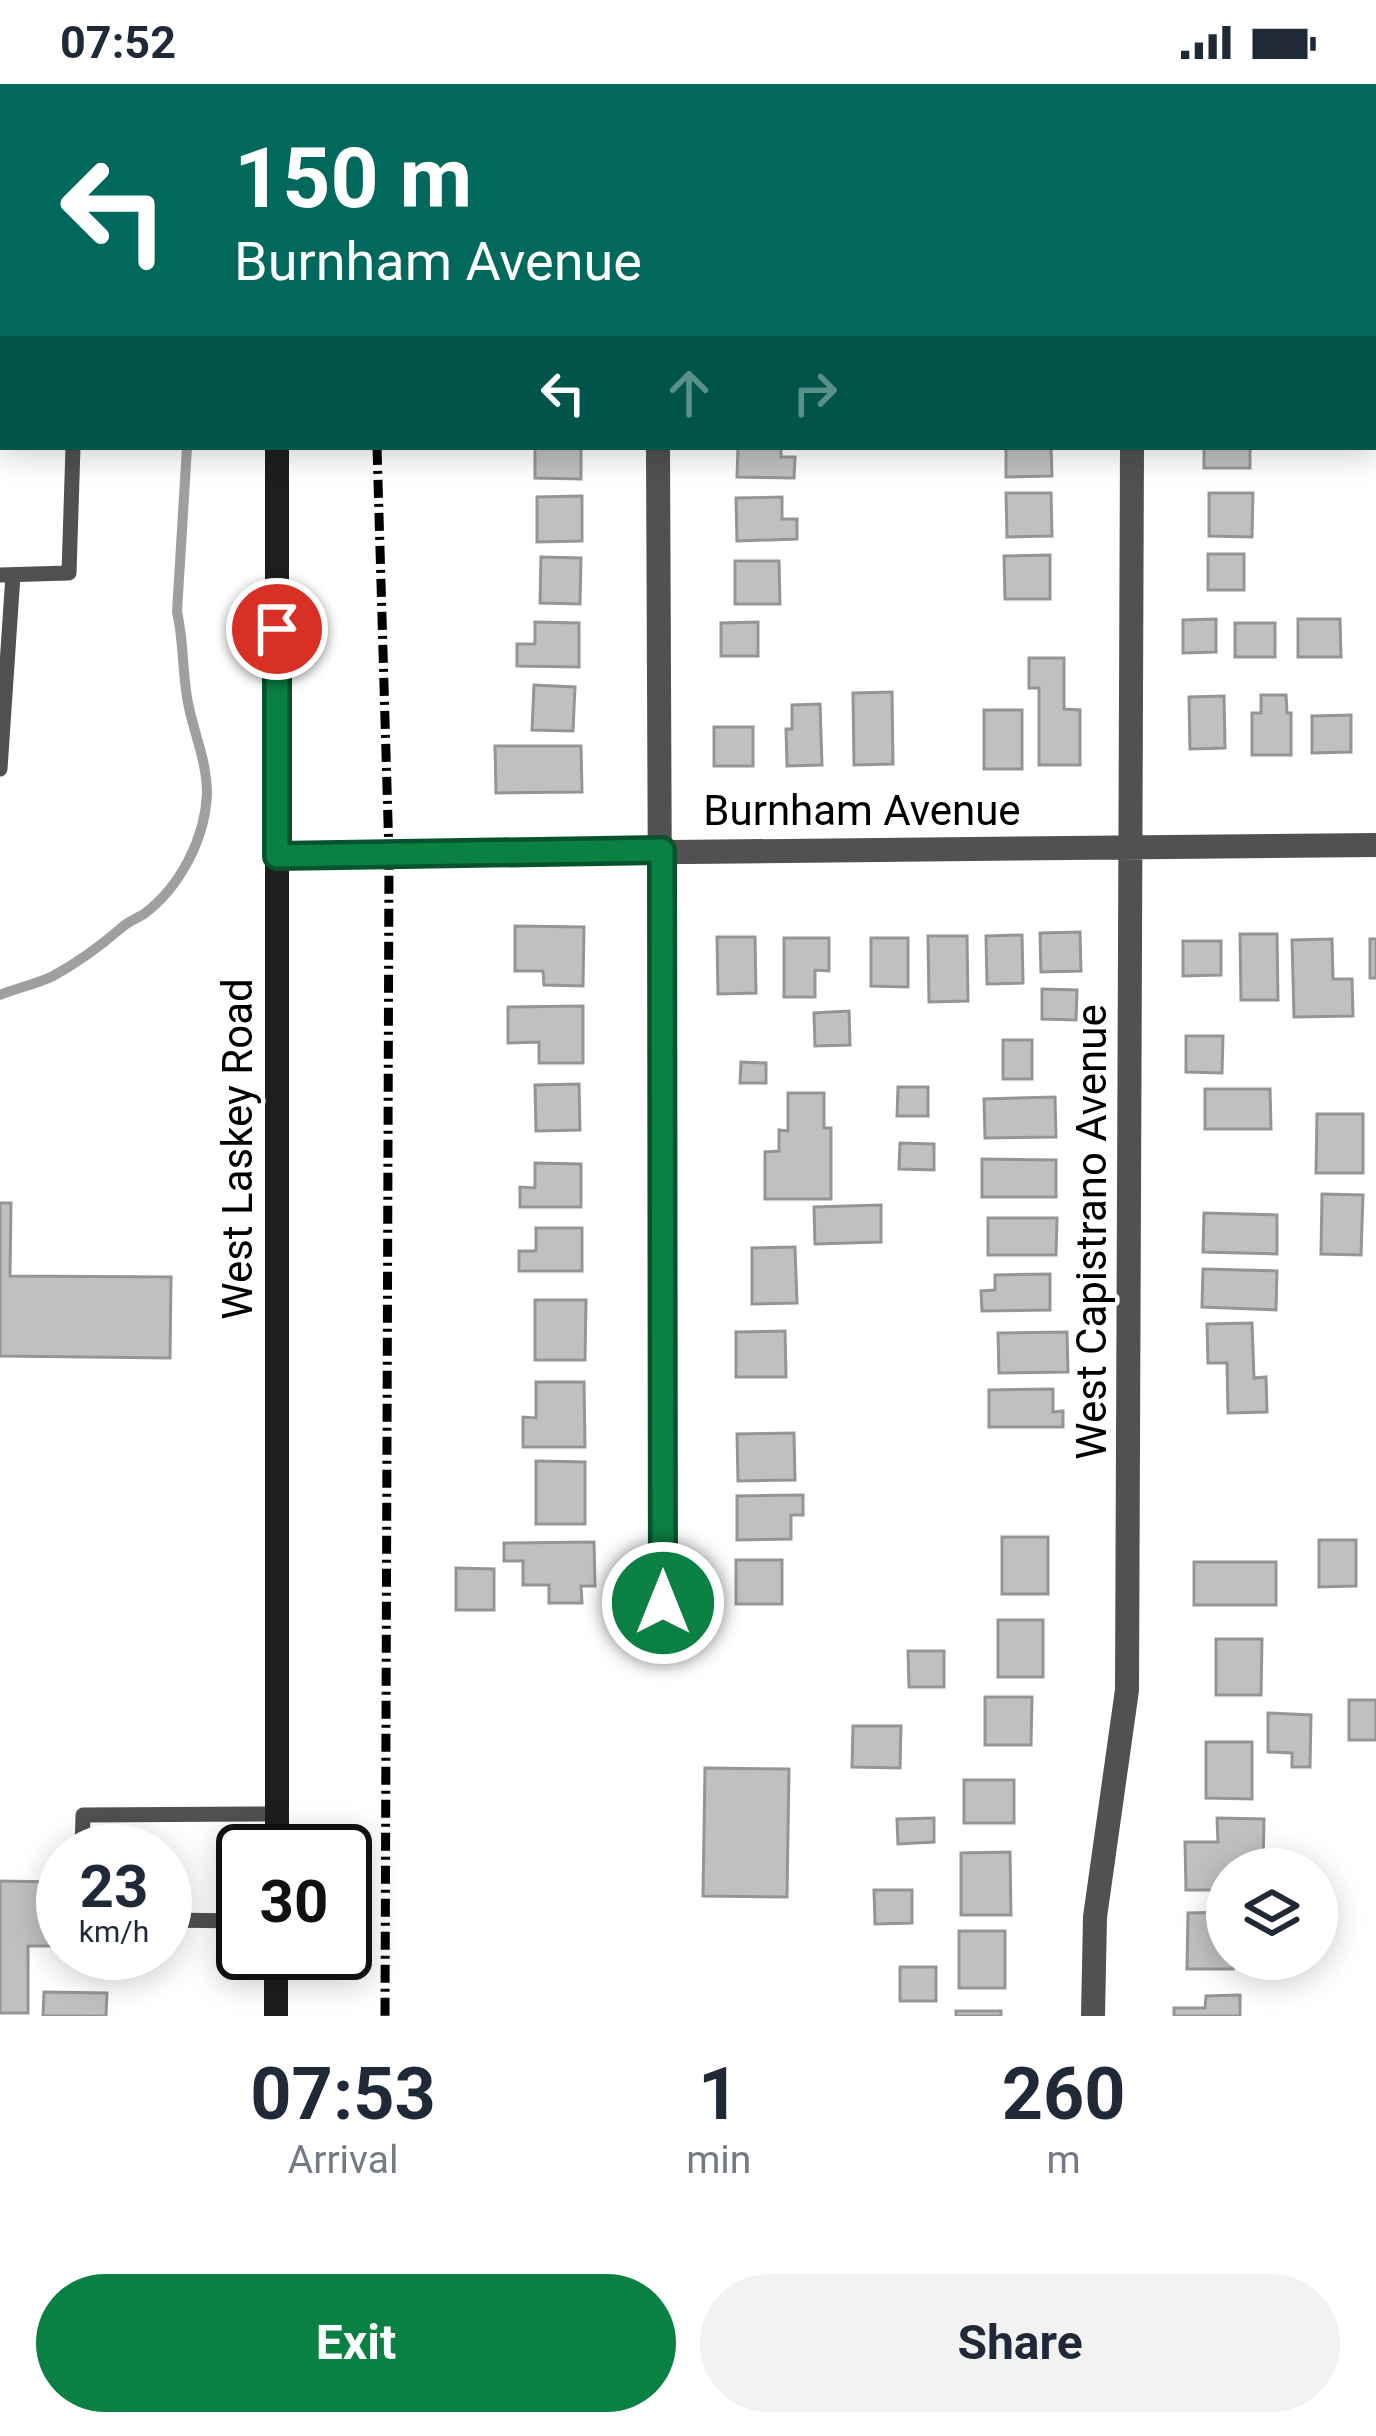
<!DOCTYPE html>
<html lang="en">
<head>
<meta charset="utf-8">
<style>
	body { margin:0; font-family:Roboto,sans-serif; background:#f2f2f3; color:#1f2937; height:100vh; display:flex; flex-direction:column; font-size:45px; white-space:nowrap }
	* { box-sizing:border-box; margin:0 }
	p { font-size:39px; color:#747a83 }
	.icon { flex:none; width:66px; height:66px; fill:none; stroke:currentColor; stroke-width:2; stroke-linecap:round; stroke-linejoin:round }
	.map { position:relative; height:1932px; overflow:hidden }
	.drawer { display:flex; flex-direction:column; background:#fff; flex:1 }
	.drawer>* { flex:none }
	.banner { position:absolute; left:0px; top:0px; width:1377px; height:366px; box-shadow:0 6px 30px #0003; background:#00695c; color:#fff; overflow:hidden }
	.controls { position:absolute; left:1206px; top:1764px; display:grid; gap:24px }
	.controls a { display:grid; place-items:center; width:132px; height:132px; border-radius:50%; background:#fff; box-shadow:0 6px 30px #0003; font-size:60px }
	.speed { position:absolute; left:36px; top:1740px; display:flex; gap:24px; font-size:60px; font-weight:700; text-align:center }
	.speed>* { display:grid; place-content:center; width:156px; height:156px; border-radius:50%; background:#fff; box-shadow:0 6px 30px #0003; line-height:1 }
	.speed small { font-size:30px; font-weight:400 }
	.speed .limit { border:6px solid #111; border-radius:18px; background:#fff; color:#111 }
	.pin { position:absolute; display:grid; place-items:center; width:102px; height:102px; color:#fff; margin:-51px; border:6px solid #fff; border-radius:50%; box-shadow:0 3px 12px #0007 }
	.me { position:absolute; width:132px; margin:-66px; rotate:0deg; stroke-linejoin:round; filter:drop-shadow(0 0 9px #0008) }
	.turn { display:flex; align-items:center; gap:42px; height:252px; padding:0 36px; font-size:54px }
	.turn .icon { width:156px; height:156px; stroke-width:2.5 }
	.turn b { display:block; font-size:84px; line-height:102px }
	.lanes { display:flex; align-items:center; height:114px; padding:0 36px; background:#0003; justify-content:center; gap:60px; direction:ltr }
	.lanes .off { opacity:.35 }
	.eta { display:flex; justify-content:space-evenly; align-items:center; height:204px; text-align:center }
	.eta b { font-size:72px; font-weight:700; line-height:84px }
	.button { display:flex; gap:24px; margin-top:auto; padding:24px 36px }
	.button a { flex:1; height:138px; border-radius:72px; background:#0b8043; color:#fff; font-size:48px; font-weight:700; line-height:138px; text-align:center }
	.button a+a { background:#f2f2f3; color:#1f2937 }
	.status { display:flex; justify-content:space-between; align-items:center; height:84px; padding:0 60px; background:#fff; direction:ltr }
	.status svg { height:33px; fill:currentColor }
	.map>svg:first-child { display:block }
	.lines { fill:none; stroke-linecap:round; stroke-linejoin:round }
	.stream { stroke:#9f9f9f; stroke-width:10 }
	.building { fill:#c0c0c0; stroke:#959595; stroke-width:3 }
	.lane { stroke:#515151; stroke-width:15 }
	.street { stroke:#515151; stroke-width:24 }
	.secondary { stroke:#1e1e1e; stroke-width:24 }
	.rail { stroke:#000; stroke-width:9; stroke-dasharray:18 6 3 6; stroke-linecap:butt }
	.route-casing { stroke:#07532c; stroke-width:30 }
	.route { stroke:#0b8043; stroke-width:21 }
	.labels { text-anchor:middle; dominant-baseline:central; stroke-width:9; stroke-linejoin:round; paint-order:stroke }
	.street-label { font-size:42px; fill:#000; stroke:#fff }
</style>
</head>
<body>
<div class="status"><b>07:52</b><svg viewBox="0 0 49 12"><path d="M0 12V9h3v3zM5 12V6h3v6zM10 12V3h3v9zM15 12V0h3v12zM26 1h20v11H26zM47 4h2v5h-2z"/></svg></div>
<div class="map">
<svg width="1376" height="1932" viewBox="0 0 1376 1932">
	<rect width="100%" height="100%" fill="#fff"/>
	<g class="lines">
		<path class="stream" d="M0,911c17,-7 37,-11 53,-19 24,-13 46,-29 67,-47 7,-7 16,-10 24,-15 36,-27 61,-75 63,-120 0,-33 -13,-60 -19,-91 -6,-31 -4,-61 -11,-91l10,-165"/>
	</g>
	<path class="building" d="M0,0h186l-183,3v179z
		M535,363h46v32l-46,-1z
		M738,363h43v10h14l-1,21 -57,-1z
		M1006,363h45l1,29 -46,1z
		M1204,363h46v21h-46z
		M1006,409h45l1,43 -45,1z
		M1209,409h44l-1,44 -43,-1z
		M582,412v45l-45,1v-45z
		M782,413v22h15v20l-60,2 -1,-43z
		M1208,470h36v36h-36z
		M1050,471v44h-45l-1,-43z
		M541,473l40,1 -1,46 -40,-1z
		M735,477h44l1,43h-45z
		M1216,535v33l-33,1v-33z
		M1298,535h42l1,38h-43z
		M535,538l44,1v44l-62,-1v-22h18z
		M758,538v34h-37v-33z
		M1235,539h40v34h-40z
		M1029,574h35v51l16,1v55h-41v-77h-10z
		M534,601l41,2 -2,44 -41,-1z
		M892,608l1,72 -39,1 -1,-72z
		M1261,611h25l1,18h4v42h-39v-42h9z
		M1224,612l1,52 -35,1 -1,-52z
		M820,620l2,61 -35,1 -1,-37h6v-24z
		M984,626h38v59h-38z
		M1351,631v37l-39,1v-37z
		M714,643h39v39h-39z
		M495,662h86l1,46 -86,1z
		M515,842l69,1 -1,59 -39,-1 -1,-14h-28z
		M1080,848l1,39 -40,1 -1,-39z
		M1240,850h37l1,66h-37z
		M1022,851l1,48 -36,1 -1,-48z
		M928,852h39l1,65 -39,1z
		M717,853h38l1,56 -38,1z
		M784,854h45v33l-14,-1v27h-31z
		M871,854h37v49l-37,-1z
		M1332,855l1,40h19l1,37 -59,1 -2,-77z
		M1370,855h6v39h-6z
		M1183,857h38v34l-38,1z
		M1042,905l35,1 -1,30 -34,-1z
		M583,922v57h-44v-21l-31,1v-36z
		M849,927l1,34 -35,1 -1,-33z
		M1186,952h37l-1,37 -36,-1z
		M1003,956h29v39h-29z
		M741,978l25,1v20h-26z
		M579,1000l1,46 -44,1 -1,-46z
		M898,1003h30v29h-31z
		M1205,1005h65l1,40h-66z
		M788,1009h36v35h7v71h-66v-47l14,-1v-21l9,1z
		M1055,1013l1,40 -71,1 -1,-39z
		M1317,1030h46v59h-47z
		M900,1059l34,1v26l-35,-1z
		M982,1075l74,1v37h-74z
		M535,1079l46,1v43h-61v-20l15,1z
		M1322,1110l41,1 -2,60 -40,-1z
		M0,1119h11l-1,73 161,1 -1,81 -170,-2z
		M881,1121v37l-66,2 -1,-37z
		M1204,1129l73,2v39l-74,-2z
		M988,1134h69l-1,37h-68z
		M536,1144h46v43h-63v-20h17z
		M795,1163l2,56 -45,1v-56z
		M1203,1185l74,2 -1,39 -74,-3z
		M1050,1190v36l-68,1 -1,-20 14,-1v-15z
		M535,1216h51l-1,60h-50z
		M1252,1239l2,55 12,-1 1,35 -39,1 -1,-50h-19l-1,-39z
		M785,1247l1,46h-50v-45z
		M1067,1248l1,40 -69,1 -1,-40z
		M536,1298h48l1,65h-62v-30l13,1z
		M1053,1305v23l10,-1v16h-74v-37z
		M794,1349l1,47 -57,1 -1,-47z
		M536,1377l49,1v62h-49z
		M803,1411v20h-12v24l-54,1v-44z
		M1002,1453h46v57h-46z
		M1319,1456h37v46l-37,1z
		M594,1458l1,44h-14l1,17h-33v-18h-26v-24h-19v-18z
		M736,1476h46v44h-46z
		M1194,1478h82v43h-82z
		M456,1484l38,1v41h-38z
		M998,1536h45v57h-45z
		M1216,1555h46l-1,56h-45z
		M908,1567h36v36h-35z
		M985,1613h47l-1,48h-46z
		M1349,1616h27v40h-27z
		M1268,1629l43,2 -1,52h-18v-14l-24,-1z
		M853,1642h48l-1,42 -48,-1z
		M1206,1658h46v57l-46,-1z
		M705,1684l84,1 -2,128 -84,-1z
		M964,1696h50v43h-50z
		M934,1734v24l-36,2 -1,-25z
		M1217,1734l47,1 -1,50h-36v21h-41l-1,-48h33z
		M1010,1768l1,63h-50v-62z
		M0,1797l59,1 -1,64h-30v67h-28z
		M874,1806h38v33l-37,1z
		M1227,1828v47h6v10h-46l1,-56z
		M959,1847h46v57h-46z
		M900,1883h36v34h-36z
		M44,1908l63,1 -1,23h-63z
		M1240,1911v21h-66v-8h31l1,-12z
		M956,1927h45v5h-45z"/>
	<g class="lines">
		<path class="lane" d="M0,235l3,1
			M0,491l69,-2 4,-126
			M0,685l13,-194
			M82,1767l1,-36 194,-1
			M165,1836l78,1"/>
		<path class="street" d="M657,0v3
			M1132,0v3
			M658,363l5,1156
			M277,772l1099,-11
			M1093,1932l2,-99 32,-227 5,-1243"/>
		<path class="secondary" d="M278,3v-3
			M277,1767v-1404
			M276,1932v-63"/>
		<path class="rail" d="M365,0l1,3
			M377,363l12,408 -4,1161"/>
	</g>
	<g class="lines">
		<g class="route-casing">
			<path id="route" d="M277,545v227l385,-6 1,753"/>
		</g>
		<use href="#route" class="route"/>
	</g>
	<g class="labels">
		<g class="street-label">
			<text x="862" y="726">Burnham Avenue</text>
			<text transform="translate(237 1065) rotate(-90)">West Laskey Road</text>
			<text transform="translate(1091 1148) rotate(-90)">West Capistrano Avenue</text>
		</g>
	</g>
</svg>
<div class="controls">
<a><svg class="icon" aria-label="layers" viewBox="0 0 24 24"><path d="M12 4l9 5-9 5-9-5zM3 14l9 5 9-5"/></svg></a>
</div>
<div class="speed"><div>23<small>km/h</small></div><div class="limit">30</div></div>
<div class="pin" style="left:277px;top:545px;background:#d93025"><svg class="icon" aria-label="arrive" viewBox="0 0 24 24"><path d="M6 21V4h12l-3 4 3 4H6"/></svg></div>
<svg class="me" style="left:663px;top:1519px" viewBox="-20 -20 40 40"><circle r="17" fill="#0b8043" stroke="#fff" stroke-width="3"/><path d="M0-11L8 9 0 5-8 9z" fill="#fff"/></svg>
<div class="banner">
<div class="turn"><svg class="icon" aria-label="left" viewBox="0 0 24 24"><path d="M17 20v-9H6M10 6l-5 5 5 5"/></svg><div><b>150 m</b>Burnham Avenue</div></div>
<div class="lanes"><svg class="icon" aria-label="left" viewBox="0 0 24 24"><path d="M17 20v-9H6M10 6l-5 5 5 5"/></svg><svg class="icon off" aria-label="ahead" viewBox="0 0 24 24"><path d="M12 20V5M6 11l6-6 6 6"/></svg><svg class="icon off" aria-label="right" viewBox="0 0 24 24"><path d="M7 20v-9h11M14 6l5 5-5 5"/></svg></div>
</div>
</div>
<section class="drawer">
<div class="eta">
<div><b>07:53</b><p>Arrival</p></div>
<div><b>1</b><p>min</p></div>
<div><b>260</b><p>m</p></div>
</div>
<div class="button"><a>Exit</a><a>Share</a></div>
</section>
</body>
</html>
